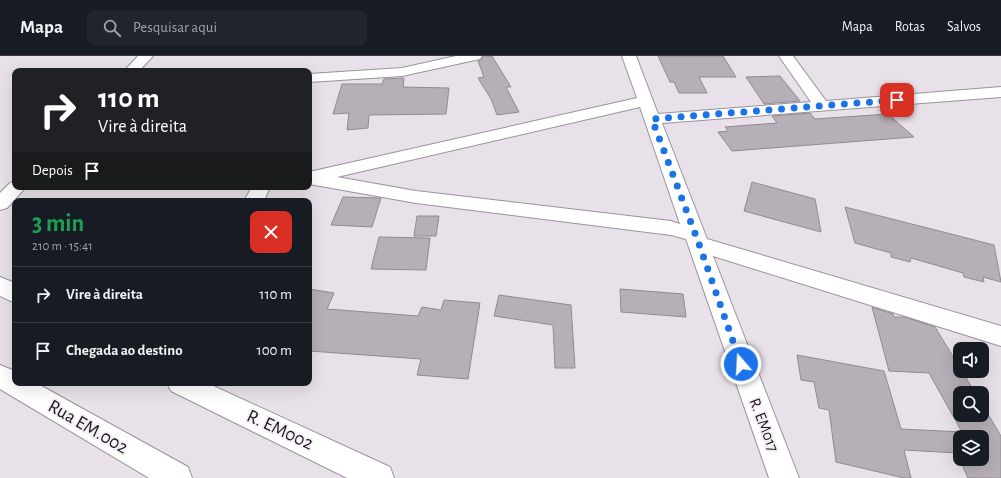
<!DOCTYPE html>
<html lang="pt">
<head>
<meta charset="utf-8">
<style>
	body { margin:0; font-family:"Alegreya Sans",sans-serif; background:#20242c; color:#f1f3f6; height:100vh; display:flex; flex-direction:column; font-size:15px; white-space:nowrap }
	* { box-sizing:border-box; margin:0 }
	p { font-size:13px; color:#9ea1a6 }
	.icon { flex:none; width:22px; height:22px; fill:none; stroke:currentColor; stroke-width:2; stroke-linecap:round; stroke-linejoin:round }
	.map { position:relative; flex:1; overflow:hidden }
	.details { position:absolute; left:12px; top:142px; width:300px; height:188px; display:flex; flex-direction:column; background:#171b24; border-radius:8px; box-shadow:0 4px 16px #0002 }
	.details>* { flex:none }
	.hud { position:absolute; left:12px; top:12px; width:300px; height:122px; border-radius:8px; box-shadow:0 4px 16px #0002; background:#202124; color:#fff; overflow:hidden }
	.tools { position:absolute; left:953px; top:286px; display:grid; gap:8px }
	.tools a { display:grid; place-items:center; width:36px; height:36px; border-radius:8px; background:#171b24; box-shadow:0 4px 16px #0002; font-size:20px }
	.pin { position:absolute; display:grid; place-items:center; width:34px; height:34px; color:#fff; margin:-17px; border-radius:8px; box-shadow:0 2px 6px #0006 }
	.me { position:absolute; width:44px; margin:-22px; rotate:341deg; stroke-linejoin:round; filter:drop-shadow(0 0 3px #0008) }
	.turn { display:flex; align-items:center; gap:14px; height:84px; padding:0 20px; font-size:18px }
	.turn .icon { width:52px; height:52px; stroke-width:2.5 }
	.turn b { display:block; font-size:28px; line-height:34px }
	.then { display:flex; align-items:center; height:38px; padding:0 20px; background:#0003; gap:8px; font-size:15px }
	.round { display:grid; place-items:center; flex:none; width:42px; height:42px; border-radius:8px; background:#20242c }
	.head { display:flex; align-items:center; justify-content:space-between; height:68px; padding:0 20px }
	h1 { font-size:24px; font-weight:700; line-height:30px; color:#1e9e55 }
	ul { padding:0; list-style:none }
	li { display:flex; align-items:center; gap:12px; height:56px; padding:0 20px; border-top:1px solid #363941 }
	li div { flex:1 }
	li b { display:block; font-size:15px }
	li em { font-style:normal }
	header { display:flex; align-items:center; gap:24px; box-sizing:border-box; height:56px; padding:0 20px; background:#171b24; border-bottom:1px solid #363941 }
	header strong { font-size:19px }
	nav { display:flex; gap:22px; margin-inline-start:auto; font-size:14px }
	.search { width:280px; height:36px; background:#20242c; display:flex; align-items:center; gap:10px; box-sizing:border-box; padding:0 14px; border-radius:8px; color:#9ea1a6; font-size:15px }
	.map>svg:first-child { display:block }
	.building { fill:#b6afb7; stroke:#918a91; fill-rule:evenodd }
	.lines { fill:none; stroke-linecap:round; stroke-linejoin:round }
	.minor-casing { stroke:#99939a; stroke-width:2 }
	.tertiary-casing { stroke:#99939a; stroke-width:2 }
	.minor { fill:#fff; fill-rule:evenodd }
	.tertiary { fill:#fff; fill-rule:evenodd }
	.route { stroke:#1a73e8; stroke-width:7; stroke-dasharray:0 12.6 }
	.labels { text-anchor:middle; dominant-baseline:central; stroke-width:4; stroke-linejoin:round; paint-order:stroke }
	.street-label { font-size:16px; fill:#1a171a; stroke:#f5eef6 }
	.near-street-label { font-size:19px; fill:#1a171a; stroke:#f5eef6 }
</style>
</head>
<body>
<header>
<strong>Mapa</strong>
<div class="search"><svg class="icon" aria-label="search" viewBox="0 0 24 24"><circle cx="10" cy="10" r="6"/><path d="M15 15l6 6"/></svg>Pesquisar aqui</div>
<nav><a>Mapa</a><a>Rotas</a><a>Salvos</a></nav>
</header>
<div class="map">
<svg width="1001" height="422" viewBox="0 0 1001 422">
	<rect width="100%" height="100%" fill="#e8e1e9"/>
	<path class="building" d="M483,0h9l19,31h-5l13,25 -22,3 -6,-16 -13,-21 6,-1 -6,-16 3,-1z
		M658,0h65l13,21h-37l8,16h-28l-5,-11h-4z
		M780,20l20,25 -36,3 -18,-27z
		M404,22l-1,9 46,1 -3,26 -77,1 -1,13 -21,2 2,-17 -16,1 9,-30h40l2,-5z
		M810,57l5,6 73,-5 26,23 -182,14 -14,-19 10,-1 -3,-4 52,-4 -5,-7z
		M752,126l63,17 6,33 -77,-21z
		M343,141l38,1 -9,29 -41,-2z
		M845,151l149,38 7,37 -18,-5 1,5 -20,-5 -1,-4 -52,-15 -1,4 -19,-5v-4l-36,-10z
		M417,160h22l-3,20h-22z
		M379,181l51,1 -4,32 -55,-1z
		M309,233l25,4 -7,16 91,7 4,-9 19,3 3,-10 36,3 -12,76 -51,-4 4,-16 -112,-8z
		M620,233l63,5 3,23 -65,-5z
		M499,239l72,10 4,63h-20l-2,-43 -59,-9z
		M872,251l21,7 1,3h11l30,10 25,41v3h2l13,22h-15v22h22v-11l19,32v42h-33l-11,-25 -53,-3 7,28h-7l-68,-16 -7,-52 -10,-2 -5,-26 -13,-2 -4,-25 87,16 17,58 61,3 -33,-59 -40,-2zM960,381h22v22h-22z"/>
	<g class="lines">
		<g class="minor-casing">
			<path id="minor" d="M138,0h15l-14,15h-15z
				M456,0h26l-2,3 -78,17 -93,6v-8l93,-6z
				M622,0h14l22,58 153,-12 -32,-46h14l33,45 175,-14v10l-339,26 45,116 294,87v20l-288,-90 86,222h-30l-83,-239 -15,-4 -255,-32 -107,-19v-12l328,-74zM640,51l40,117 -9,-3 -255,-30 -79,-14z
				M15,126v5h11l-19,21 -7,2v-17l10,-10z
				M252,131h18l-6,14h-20z"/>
		</g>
		<g class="tertiary-casing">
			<path id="tertiary" d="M0,221l15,6v20l-15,-7z
				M0,309l15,6v12h21l152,84 4,11h-43l-149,-89z
				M167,327h40l183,84 4,11h-47l-176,-87z"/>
		</g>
		<use href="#minor" class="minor"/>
		<use href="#tertiary" class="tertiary"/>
	</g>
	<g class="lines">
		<path class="route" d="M741,308l-42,-120 -47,-125 245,-19"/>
	</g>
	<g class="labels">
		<g class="street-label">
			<text transform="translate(764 369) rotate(69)">R. EM017</text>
		</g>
		<g class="near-street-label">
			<text transform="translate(88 371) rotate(30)">Rua EM.002</text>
			<text transform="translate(280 374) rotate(25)">R. EM002</text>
		</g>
	</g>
</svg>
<div class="tools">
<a><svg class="icon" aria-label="sound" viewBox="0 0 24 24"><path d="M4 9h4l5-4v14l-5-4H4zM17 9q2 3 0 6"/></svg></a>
<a><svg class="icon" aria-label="search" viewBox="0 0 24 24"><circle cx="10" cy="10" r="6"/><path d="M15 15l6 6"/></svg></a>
<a><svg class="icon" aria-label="layers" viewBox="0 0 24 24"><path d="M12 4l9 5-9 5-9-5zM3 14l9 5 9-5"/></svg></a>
</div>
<div class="pin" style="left:897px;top:44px;background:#d93025"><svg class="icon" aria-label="arrive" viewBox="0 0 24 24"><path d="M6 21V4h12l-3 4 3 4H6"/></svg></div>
<svg class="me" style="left:741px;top:308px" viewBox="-20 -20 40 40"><circle r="17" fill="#1a73e8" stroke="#fff" stroke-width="3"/><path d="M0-11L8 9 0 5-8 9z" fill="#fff"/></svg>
<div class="hud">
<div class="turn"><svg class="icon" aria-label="right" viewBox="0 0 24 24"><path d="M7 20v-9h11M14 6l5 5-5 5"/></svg><div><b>110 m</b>Vire à direita</div></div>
<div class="then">Depois<svg class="icon" aria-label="arrive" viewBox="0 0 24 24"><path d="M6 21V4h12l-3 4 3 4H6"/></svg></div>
</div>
<section class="details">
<div class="head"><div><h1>3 min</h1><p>210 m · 15:41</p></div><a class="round" style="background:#d93025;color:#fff"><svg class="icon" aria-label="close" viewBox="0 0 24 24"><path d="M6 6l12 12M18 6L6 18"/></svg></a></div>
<ul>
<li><svg class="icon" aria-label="right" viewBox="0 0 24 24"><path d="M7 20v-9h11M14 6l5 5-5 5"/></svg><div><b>Vire à direita</b></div><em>110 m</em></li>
<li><svg class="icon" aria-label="arrive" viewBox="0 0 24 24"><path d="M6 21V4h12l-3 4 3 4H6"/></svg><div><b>Chegada ao destino</b></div><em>100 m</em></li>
</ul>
</section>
</div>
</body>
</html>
